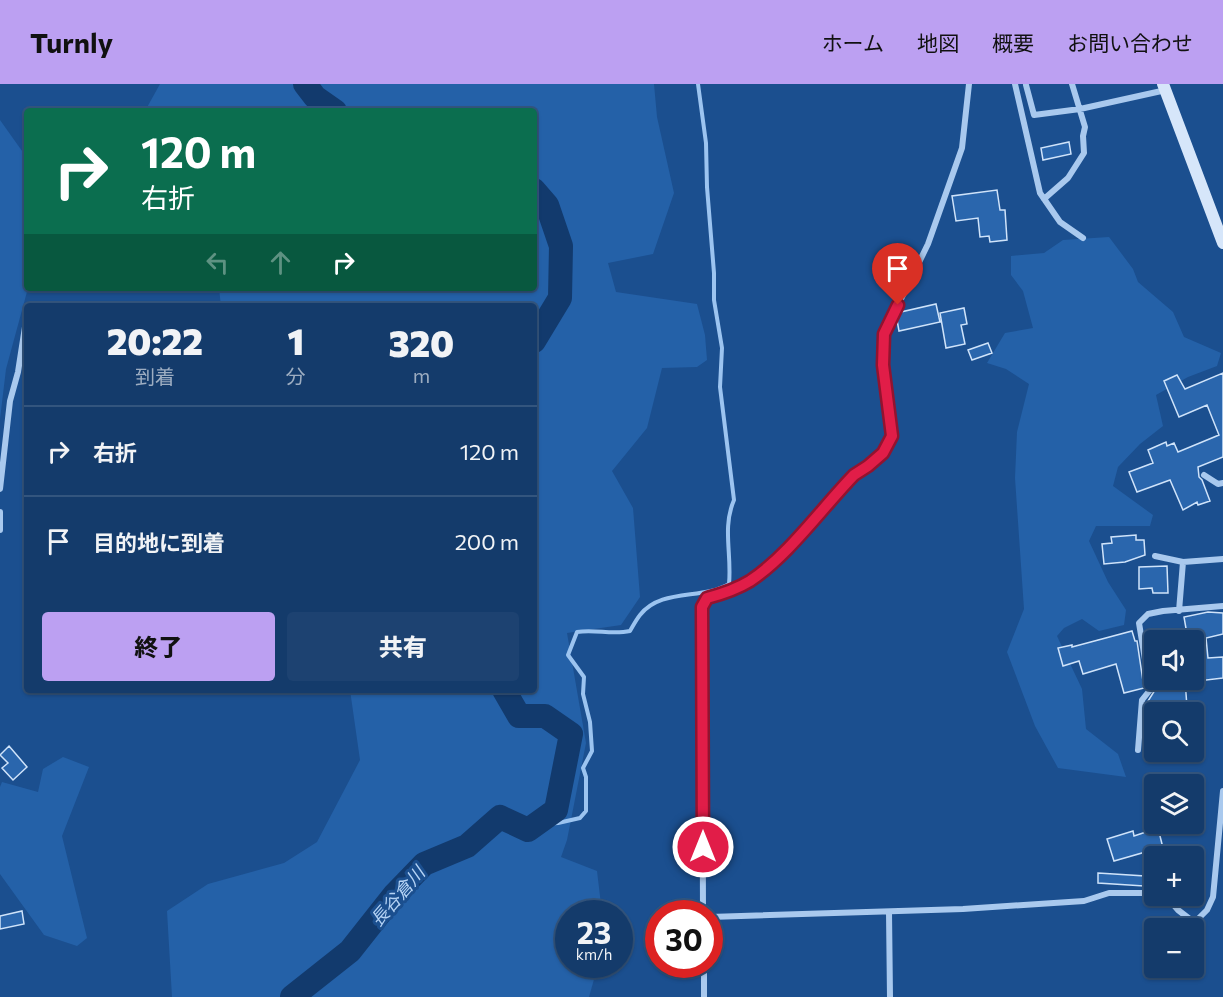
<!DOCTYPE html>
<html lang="ja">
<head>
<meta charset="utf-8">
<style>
	body { margin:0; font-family:Commissioner,"Noto Sans JP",sans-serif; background:#1d4271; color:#f1f3f6; height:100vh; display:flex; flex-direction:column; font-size:22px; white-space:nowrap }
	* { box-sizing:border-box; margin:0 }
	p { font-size:20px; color:#9dadc1 }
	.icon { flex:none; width:33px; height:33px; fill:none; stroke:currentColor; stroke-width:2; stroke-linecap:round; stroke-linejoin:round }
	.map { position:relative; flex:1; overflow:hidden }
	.drawer { position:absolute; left:24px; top:219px; width:513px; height:390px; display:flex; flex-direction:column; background:#143b6b; border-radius:6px; box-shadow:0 2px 4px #0004,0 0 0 2px #33557e }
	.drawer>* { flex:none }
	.top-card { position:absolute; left:24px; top:24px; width:513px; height:183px; border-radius:6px; box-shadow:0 2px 4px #0004,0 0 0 2px #33557e; background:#0b6e4f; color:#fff; overflow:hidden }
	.tools { position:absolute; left:1144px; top:546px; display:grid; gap:12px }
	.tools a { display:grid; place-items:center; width:60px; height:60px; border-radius:6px; background:#143b6b; box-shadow:0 2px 4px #0004,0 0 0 2px #33557e; font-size:30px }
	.speed { position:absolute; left:555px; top:816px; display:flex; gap:12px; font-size:30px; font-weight:700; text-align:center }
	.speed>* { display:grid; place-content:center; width:78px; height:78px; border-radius:50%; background:#143b6b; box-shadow:0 2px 4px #0004,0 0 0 2px #33557e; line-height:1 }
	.speed small { font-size:15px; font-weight:400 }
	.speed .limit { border:9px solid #d22; background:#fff; color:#111 }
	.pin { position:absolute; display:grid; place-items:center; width:51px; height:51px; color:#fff; margin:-62px -26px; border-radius:50% 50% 50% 0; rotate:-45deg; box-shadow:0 0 6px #0007 }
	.pin .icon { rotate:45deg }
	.me { position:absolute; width:66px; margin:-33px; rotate:0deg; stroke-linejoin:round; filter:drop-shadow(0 0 4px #0008) }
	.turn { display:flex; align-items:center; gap:21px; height:126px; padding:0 18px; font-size:27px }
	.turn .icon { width:78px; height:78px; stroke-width:2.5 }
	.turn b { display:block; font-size:42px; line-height:51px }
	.lanes { display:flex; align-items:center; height:57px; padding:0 18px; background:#0003; justify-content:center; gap:30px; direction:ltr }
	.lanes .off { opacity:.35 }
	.eta { display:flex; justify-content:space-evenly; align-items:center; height:102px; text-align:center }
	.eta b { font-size:36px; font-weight:800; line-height:42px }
	.action { display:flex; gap:12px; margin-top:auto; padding:12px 18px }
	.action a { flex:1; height:69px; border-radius:6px; background:#bca0f2; color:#111; font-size:24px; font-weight:800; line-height:69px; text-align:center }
	.action a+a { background:#1d4271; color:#f1f3f6 }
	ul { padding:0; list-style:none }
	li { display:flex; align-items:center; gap:18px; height:90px; padding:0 18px; border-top:2px solid #33557e }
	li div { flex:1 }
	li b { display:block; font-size:22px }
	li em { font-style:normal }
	header { display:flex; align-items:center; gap:36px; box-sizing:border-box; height:84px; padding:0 30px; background:#bca0f2; color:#111 }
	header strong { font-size:28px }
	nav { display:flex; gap:33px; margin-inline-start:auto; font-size:21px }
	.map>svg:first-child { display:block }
	.green { fill:#2461a8 }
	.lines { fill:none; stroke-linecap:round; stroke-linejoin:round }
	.stream { stroke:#9cc4f0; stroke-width:4 }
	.river { stroke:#123a6d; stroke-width:24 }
	.building { fill:#2a66ad; stroke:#cfe3fa; stroke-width:1.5 }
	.street { stroke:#a9c9ee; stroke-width:6 }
	.secondary { stroke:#d6e6fa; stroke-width:12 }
	.route-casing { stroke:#92132f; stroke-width:15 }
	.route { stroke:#e11d48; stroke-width:10 }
	.labels { text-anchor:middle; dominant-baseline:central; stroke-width:6; stroke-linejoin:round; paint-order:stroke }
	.water-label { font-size:18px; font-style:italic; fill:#b5d3f5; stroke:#1b4f8f }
</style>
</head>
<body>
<header>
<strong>Turnly</strong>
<nav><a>ホーム</a><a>地図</a><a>概要</a><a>お問い合わせ</a></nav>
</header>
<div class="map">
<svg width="1223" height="913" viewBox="0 0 1223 913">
	<rect width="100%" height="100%" fill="#1b4f8f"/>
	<path class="green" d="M160,0h494l3,33 17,76 -21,61 -45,9 8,29 81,12 8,31 2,25 -10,7 -35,1 -15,60 -35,43 21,37 7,89 -19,28 -54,8 19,110 -19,97 -6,17 36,14 5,42 -34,1v50l30,1 -9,32h-417l-5,-86 41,-27 76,-21 33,-21 43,-82 -10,-70h184v-384h-313l-2,-18h315v-177h-389z
		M0,36l27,38 1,130 -22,81 -6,50z
		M1109,153l24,32 5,13 35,30 11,25 37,16 -4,13 -29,11 -32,18 7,31 -23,18 -22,23 -5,19 40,29 -3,11h-54l-7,15 19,41 18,28 -2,15 -25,6 -17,-12 -18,9 -7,8 25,53 4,40 32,25 8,23 -68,-9 -23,-42 -28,-74 17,-43 -9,-131 2,-46 12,-48 -23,-15 -19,-6 18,-30 28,-5 -10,-37 -12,-16v-19l33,-3 19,-13z
		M63,673l26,10 -27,69 25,102 -10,8 -33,-11 -44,-61v-87l2,-5 36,10 5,-23z"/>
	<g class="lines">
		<path class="stream" d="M535,741l23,-2 22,-5 6,-7v-34l-3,-9 9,-17 -2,-29 -7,-28 1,-17 -16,-22 9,-23c18,-3 35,3 53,-1 3,-5 6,-11 10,-16 21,-27 62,-15 89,-31 3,-30 -7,-56 5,-84l-14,-113 2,-39 -8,-48v-27l-7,-86 -1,-44 -8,-59"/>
		<path class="river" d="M305,0l10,13 20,14
			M534,106l13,15 14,41 -1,52 -26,43
			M292,913l58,-46 45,-57 29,-30 43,-18 33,-29 28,13 28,-20 15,-76 -26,-18h-26l-15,-26"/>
	</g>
	<path class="building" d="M1069,58l2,12 -28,6 -2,-12z
		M997,106l3,20h5l2,30 -17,2 -1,-6 -9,1 -2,-19 -22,3 -4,-25z
		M936,220l4,18 -41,9 -2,-11 4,-8z
		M964,224l3,16 -6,1 4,19 -19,4 -6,-35z
		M988,259l4,10 -20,7 -4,-10z
		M1223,289v84l-25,10 1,10 3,3 8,21 -12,4 -1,-3 -14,8 -13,-30 -33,12 -8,-20 24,-9 -5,-13 18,-8 1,4 7,-3 4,9 41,-17 -12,-30 -28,12 -15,-36 13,-6 8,14z
		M1136,451v5h8l1,15 -20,7 -21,2 -2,-20 10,-1 -1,-6z
		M1167,482l1,27h-15l-1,-5 -13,1v-22z
		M1208,528l15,1v21l-17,4 2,20 15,-1v21l-25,3 -4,-41h-6l-4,-23z
		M1132,547l3,10h2l7,47 -20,5 -8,-29 -33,10 -4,-13 -16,5 -5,-18 14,-3v2z
		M1155,555v41h30l2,27 -39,2v-8l7,-11 -8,-50z
		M9,662l18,21 -14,13 -11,-12 6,-5 -8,-8z
		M1158,744l7,28h-14l-2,-5 -35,10 -7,-22 26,-8 1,5z
		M1098,789l47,3 -1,10 -46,-3z
		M22,827l2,13 -24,5v-13z"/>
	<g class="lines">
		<path class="street" d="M1015,0l25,109 20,29 23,16
			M1026,1l8,30 46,-6 86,-19
			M1044,115l24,-21 16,-25 -1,-17 2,-9 -13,-43
			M1204,391l14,9 5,-1
			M0,405l10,-88 8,-29 9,-58
			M0,428v18
			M1155,472l28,6 40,-3
			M1179,527l4,-49
			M1138,666l4,-50 8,-10 -11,-67 9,-9 15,-3 60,-5
			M1166,812l12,14 13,10 7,-1 9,-9 6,-13 10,-106
			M889,828l1,85
			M703,830l-1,-307 5,-9c15,-4 30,-9 43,-17 40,-26 71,-72 104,-106l14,-9 15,-12 9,-18 -9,-71 1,-31 44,-90 34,-96 7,-64
			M710,833l253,-8 121,-8 25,-8h46
			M704,880v33"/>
		<path class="secondary" d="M1163,0l60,159"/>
	</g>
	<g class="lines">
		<g class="route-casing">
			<path id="route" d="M703,763l-1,-240 5,-9c15,-4 30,-9 43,-17 38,-25 72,-73 104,-106l14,-9 15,-13 9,-17 -9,-71 1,-31 14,-29"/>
		</g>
		<use href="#route" class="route"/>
	</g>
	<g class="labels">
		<g class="water-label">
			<text transform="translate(397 812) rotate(-49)">長谷倉川</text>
		</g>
	</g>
</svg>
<div class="tools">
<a><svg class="icon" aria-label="sound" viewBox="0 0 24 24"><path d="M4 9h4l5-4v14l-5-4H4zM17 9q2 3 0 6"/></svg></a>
<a><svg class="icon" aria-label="search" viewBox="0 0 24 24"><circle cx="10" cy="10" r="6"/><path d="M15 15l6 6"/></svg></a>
<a><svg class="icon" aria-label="layers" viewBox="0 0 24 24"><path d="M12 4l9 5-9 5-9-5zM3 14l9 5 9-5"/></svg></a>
<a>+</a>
<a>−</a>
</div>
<div class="speed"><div>23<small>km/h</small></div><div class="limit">30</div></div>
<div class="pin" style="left:898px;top:221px;background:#d93025"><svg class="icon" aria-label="arrive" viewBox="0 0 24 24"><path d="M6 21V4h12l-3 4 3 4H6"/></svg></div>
<svg class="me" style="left:703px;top:763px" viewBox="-20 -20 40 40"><circle r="17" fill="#e11d48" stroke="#fff" stroke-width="3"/><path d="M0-11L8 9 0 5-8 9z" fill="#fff"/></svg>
<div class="top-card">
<div class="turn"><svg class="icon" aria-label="right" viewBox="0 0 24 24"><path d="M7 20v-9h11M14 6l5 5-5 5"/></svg><div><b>120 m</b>右折</div></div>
<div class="lanes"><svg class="icon off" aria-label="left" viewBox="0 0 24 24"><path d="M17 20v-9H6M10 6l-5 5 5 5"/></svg><svg class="icon off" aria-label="ahead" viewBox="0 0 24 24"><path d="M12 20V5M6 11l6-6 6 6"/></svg><svg class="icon" aria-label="right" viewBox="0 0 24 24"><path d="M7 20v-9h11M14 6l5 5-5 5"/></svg></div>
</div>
<section class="drawer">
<div class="eta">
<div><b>20:22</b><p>到着</p></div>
<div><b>1</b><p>分</p></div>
<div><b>320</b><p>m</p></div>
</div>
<ul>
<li><svg class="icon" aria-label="right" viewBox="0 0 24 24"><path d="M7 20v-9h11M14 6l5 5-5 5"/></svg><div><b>右折</b></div><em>120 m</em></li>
<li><svg class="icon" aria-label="arrive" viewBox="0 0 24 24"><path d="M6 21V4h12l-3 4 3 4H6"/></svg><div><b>目的地に到着</b></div><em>200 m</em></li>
</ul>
<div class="action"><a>終了</a><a>共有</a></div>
</section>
</div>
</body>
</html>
